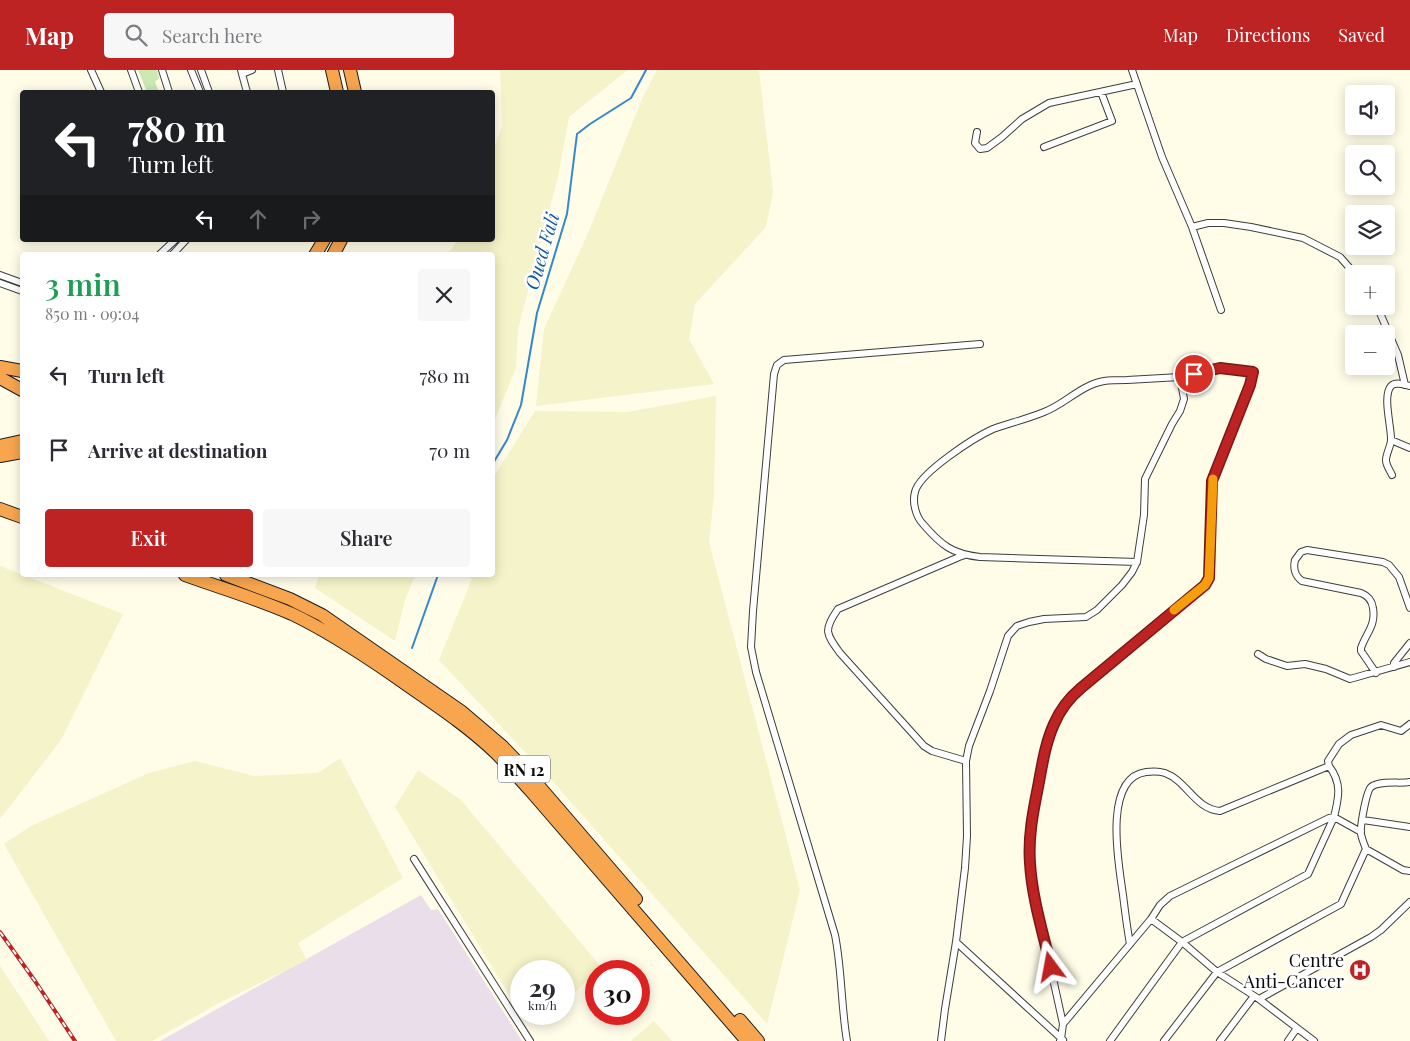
<!DOCTYPE html>
<html lang="en">
<head>
<meta charset="utf-8">
<style>
	body { margin:0; font-family:"Playfair Display",serif; background:#f7f7f7; color:#2b2b33; height:100vh; display:flex; flex-direction:column; font-size:19px; white-space:nowrap }
	* { box-sizing:border-box; margin:0 }
	p { font-size:16px; color:#7c7c81 }
	.icon { flex:none; width:28px; height:28px; fill:none; stroke:currentColor; stroke-width:2; stroke-linecap:round; stroke-linejoin:round }
	.map { position:relative; flex:1; overflow:hidden }
	.details { position:absolute; left:20px; top:182px; width:475px; height:325px; display:flex; flex-direction:column; background:#fff; border-radius:5px; box-shadow:0 2px 12px #0003 }
	.details>* { flex:none }
	.top-card { position:absolute; left:20px; top:20px; width:475px; height:152px; border-radius:5px; box-shadow:0 2px 12px #0003; background:#202124; color:#fff; overflow:hidden }
	.buttons { position:absolute; left:1345px; top:15px; display:grid; gap:10px }
	.buttons a { display:grid; place-items:center; width:50px; height:50px; border-radius:5px; background:#fff; box-shadow:0 2px 12px #0003; font-size:25px }
	.speed { position:absolute; left:510px; top:890px; display:flex; gap:10px; font-size:25px; font-weight:700; text-align:center }
	.speed>* { display:grid; place-content:center; width:65px; height:65px; border-radius:50%; background:#fff; box-shadow:0 2px 12px #0003; line-height:1 }
	.speed small { font-size:12px; font-weight:400 }
	.speed .limit { border:8px solid #d22; background:#fff; color:#111 }
	.pin { position:absolute; display:grid; place-items:center; width:42px; height:42px; color:#fff; margin:-21px; border:2px solid #fff; border-radius:50%; box-shadow:0 1px 5px #0007 }
	.me { position:absolute; width:55px; margin:-28px; rotate:347deg; stroke-linejoin:round; filter:drop-shadow(0 0 4px #0008) }
	.turn { display:flex; align-items:center; gap:18px; height:105px; padding:0 25px; font-size:22px }
	.turn .icon { width:65px; height:65px; stroke-width:2.5 }
	.turn b { display:block; font-size:35px; line-height:42px }
	.lanes { display:flex; align-items:center; height:48px; padding:0 25px; background:#0003; justify-content:center; gap:25px; direction:ltr }
	.lanes .off { opacity:.35 }
	.round { display:grid; place-items:center; flex:none; width:52px; height:52px; border-radius:5px; background:#f7f7f7 }
	.summary { display:flex; align-items:center; justify-content:space-between; height:85px; padding:0 25px }
	h1 { font-size:30px; font-weight:600; line-height:38px; color:#1e9e55 }
	.cta { display:flex; gap:10px; margin-top:auto; padding:10px 25px }
	.cta a { flex:1; height:58px; border-radius:5px; background:#bc2322; color:#fff; font-size:20px; font-weight:600; line-height:58px; text-align:center }
	.cta a+a { background:#f7f7f7; color:#2b2b33 }
	ul { padding:0; list-style:none }
	li { display:flex; align-items:center; gap:15px; height:75px; padding:0 25px }
	li div { flex:1 }
	li b { display:block; font-size:19px }
	li em { font-style:normal }
	header { display:flex; align-items:center; gap:30px; box-sizing:border-box; height:70px; padding:0 25px; background:#bc2322; color:#fff }
	header strong { font-size:24px }
	nav { display:flex; gap:28px; margin-inline-start:auto; font-size:18px }
	.search { width:350px; height:45px; background:#f7f7f7; display:flex; align-items:center; gap:12px; box-sizing:border-box; padding:0 18px; border-radius:5px; color:#7c7c81; font-size:19px }
	.map>svg:first-child { display:block }
	.industrial { fill:#eadeea }
	.farmland { fill:#f4f3c9 }
	.green { fill:#cbe9b3 }
	.lines { fill:none; stroke-linecap:round; stroke-linejoin:round }
	.stream { stroke:#3387cf; stroke-width:2 }
	.street-casing { stroke:#3e3e3e; stroke-width:8 }
	.highway-casing { stroke:#1c1c1c; stroke-width:14 }
	.street { stroke:#fff; stroke-width:6 }
	.highway { stroke:#f7a54f; stroke-width:12 }
	.rail-casing { stroke:#bc2322; stroke-width:4 }
	.rail { stroke:#fff; stroke-width:2; stroke-dasharray:5.5; stroke-linecap:butt }
	.route-casing { stroke:#7a1716; stroke-width:12 }
	.route { stroke:#bc2322; stroke-width:9 }
	.slow { stroke:#f59e0b; stroke-width:9 }
	.labels { text-anchor:middle; dominant-baseline:central; stroke-width:5; stroke-linejoin:round; paint-order:stroke }
	.shield { fill:#fff; stroke:#545454; stroke-width:1 }
	.shield-label { font-size:16px; font-weight:bold; fill:#0b0b0b }
	.poi-label { font-size:18px; fill:#0b0b0b; stroke:#fff; text-anchor:end }
	.water-label { font-size:19px; font-style:italic; fill:#13599d; stroke:#fff }
</style>
</head>
<body>
<header>
<strong>Map</strong>
<div class="search"><svg class="icon" aria-label="search" viewBox="0 0 24 24"><circle cx="10" cy="10" r="6"/><path d="M15 15l6 6"/></svg>Search here</div>
<nav><a>Map</a><a>Directions</a><a>Saved</a></nav>
</header>
<div class="map">
<svg width="1410" height="971" viewBox="0 0 1410 971">
	<rect width="100%" height="100%" fill="#fffce8"/>
	<path class="industrial" d="M421,825l10,15 7,-1 84,132h-362z"/>
	<path class="farmland" d="M500,0h127l-3,3 -55,44 -11,60 -40,152 -2,39 -23,56 -1,-169h-45l11,-15h34l1,-89 9,-25z
		M657,0h102l14,122 -7,35 -71,77 -6,35 25,45 -178,22 8,-77 45,-98 53,-132z
		M716,326l-2,100 -5,46 91,348 -33,134 -212,-240 -116,-124 33,-81 -7,-4h27l1,-97 42,-67 92,1z
		M0,496l123,48 -62,126 -61,79z
		M319,505h96l-10,25 -10,41 -80,-53z
		M340,688l63,120 -105,65 9,17 -88,43 -67,38h-36l-112,-197 27,-18 118,-53 46,-12 59,15 64,-3z
		M418,700l43,30 140,167 -30,29 -7,4v-29h-43v43h17l-13,7 -130,-214z
		M0,896l4,6 45,69h-49z
		M654,951l18,20h-41z"/>
	<path class="green" d="M138,0h19l2,8 -4,4 4,10h-12z"/>
	<g class="lines">
		<path class="stream" d="M492,395l15,-25 14,-35 16,-92 30,-99 10,-80 13,-10 41,-26 15,-28
			M412,578l26,-73"/>
		<g class="street-casing">
			<path id="street" d="M91,0l10,22
				M131,0l8,22
				M162,0l7,22
				M191,0l9,22
				M201,0l8,22
				M241,0l1,4 10,-4
				M278,0l5,22
				M1132,0l30,87 30,70 29,83
				M242,4l5,18
				M977,62l-2,11 5,6 7,-1 15,-11 20,-18 27,-16 88,-19
				M1044,77l68,-26 -11,-29
				M1192,157l16,-4h16l27,4 52,11 37,19 15,17
				M159,185l16,-15
				M172,185l14,-15
				M0,205l22,8
				M0,213l22,8
				M1377,236l21,49 7,30
				M1391,370l19,8
				M1392,405c-2,-5 -6,-9 -6,-15 0,-6 4,-12 5,-19 1,-12 -9,-45 0,-55 5,-5 13,-1 19,0
				M965,485l-6,2 -121,52c-15,21 -12,25 2,44l84,93 8,5 34,10
				M1258,584l8,5 21,7 18,-2 21,5 24,10 60,-17
				M1394,597v-4l16,-20
				M1376,603l-15,-22v-3c5,-15 15,-22 12,-40 -1,-7 -4,-12 -12,-15l-59,-12c-7,-5 -9,-13 -7,-21l6,-8 6,-2 76,12 6,3 10,12 11,31
				M1363,750l47,7
				M1366,779l37,21 7,1
				M414,789l116,182
				M1151,849l31,23 35,30 42,27 55,42
				M956,872l107,98
				M1130,874c-3,-16 -5,-33 -7,-49 -4,-29 -21,-117 23,-123 7,-1 13,-1 19,1 22,8 30,36 55,38l109,-45 -1,-5 11,-17 12,-9 30,-10 20,6 9,-7
				M1259,929l112,-62 10,-7 29,-28
				M1063,954l-29,-132 -4,-29 -1,-29 12,-66 6,-25 7,-19 14,-24 13,-13 124,-102 4,-7 3,-97 38,-96 3,-13 -33,-4 -40,9
				M847,971c-6,-35 -5,-71 -12,-106l-79,-263 -5,-25 2,-36 21,-237 3,-9 7,-5 196,-16
				M941,971l4,-32 11,-67 9,-74 2,-32 -1,-75 3,-15 21,-55 18,-55 9,-10 12,-4 15,-3 42,-2 11,-7 25,-25 10,-13 5,-10 7,-47 1,-36 27,-55 8,-13 4,-12 -4,-22c-18,1 -35,2 -53,3 -7,0 -16,0 -23,1 -23,4 -39,23 -60,31 -17,7 -34,11 -51,17 -18,8 -74,44 -78,63 -3,10 1,25 8,32 18,21 29,30 57,33l157,5
				M1060,971l1,-2 2,-15 88,-105 9,-14 10,-9 159,-78 5,-1c5,-20 8,-34 -5,-51
				M1110,971l72,-99 126,-68 26,-57 27,15
				M1164,971l53,-69 124,-68 25,-55c-2,-5 -4,-10 -5,-15 -1,-7 5,-42 10,-47 9,-7 29,-3 39,-5
				M1220,971l34,-45
				M1288,971l9,-13"/>
		</g>
		<g class="highway-casing">
			<path id="highway" d="M332,0l5,22
				M350,0l5,22
				M315,185l9,-15
				M333,185l8,-15
				M0,297l22,4
				M0,308l22,12
				M0,376l22,-5
				M0,386l22,-4
				M0,439l22,8
				M185,505c36,13 73,24 107,39 36,17 69,39 101,61 35,25 72,48 103,78 12,12 23,25 34,37l217,251
				M226,505l64,24 32,16 140,97 40,34 23,24 111,129
				M740,950l18,21"/>
		</g>
		<use href="#street" class="street"/>
		<use href="#highway" class="highway"/>
		<g class="rail-casing">
			<path id="rail" d="M0,862l35,49 40,60"/>
		</g>
		<use href="#rail" class="rail"/>
	</g>
	<g class="lines">
		<g class="route-casing">
			<path id="route" d="M1051,897c-8,-34 -19,-69 -21,-104 -2,-26 3,-51 8,-76 4,-21 7,-43 16,-63 6,-14 15,-26 27,-36l124,-103 4,-7 3,-97 38,-96 3,-13 -33,-4 -26,6"/>
		</g>
		<use href="#route" class="route"/>
		<path class="slow" d="M1174,540l31,-25 4,-7 4,-99"/>
	</g>
	<defs>
		<g id="hospital-disc" transform="scale(1.125)"><circle r="9.5" fill="#bc2322" stroke="#fff"/><path d="M-5-5h3v3.5h4V-5h3V5h-3V1.5h-4V5h-3Z" fill="#fff"/></g>
	</defs>
	<g fill-rule="evenodd">
		<use href="#hospital-disc" x="1360" y="900"/>
	</g>
	<g class="labels">
		<rect class="shield" x="498" y="685.5" width="52" height="27" rx="4"/>
		<g class="shield-label">
			<text x="524" y="699">RN 12</text>
		</g>
		<g class="poi-label">
			<text x="1344" y="890">Centre<tspan x="1344" dy="21">Anti-Cancer</tspan></text>
		</g>
		<g class="water-label">
			<text transform="translate(541 181) rotate(-74)">Oued Fali</text>
		</g>
	</g>
</svg>
<div class="buttons">
<a><svg class="icon" aria-label="sound" viewBox="0 0 24 24"><path d="M4 9h4l5-4v14l-5-4H4zM17 9q2 3 0 6"/></svg></a>
<a><svg class="icon" aria-label="search" viewBox="0 0 24 24"><circle cx="10" cy="10" r="6"/><path d="M15 15l6 6"/></svg></a>
<a><svg class="icon" aria-label="layers" viewBox="0 0 24 24"><path d="M12 4l9 5-9 5-9-5zM3 14l9 5 9-5"/></svg></a>
<a>+</a>
<a>−</a>
</div>
<div class="speed"><div>29<small>km/h</small></div><div class="limit">30</div></div>
<div class="pin" style="left:1194px;top:304px;background:#d93025"><svg class="icon" aria-label="arrive" viewBox="0 0 24 24"><path d="M6 21V4h12l-3 4 3 4H6"/></svg></div>
<svg class="me" style="left:1051px;top:897px" viewBox="-20 -20 40 40"><path d="M0-17L14 15 0 8-14 15z" fill="#bc2322" stroke="#fff" stroke-width="4"/></svg>
<div class="top-card">
<div class="turn"><svg class="icon" aria-label="left" viewBox="0 0 24 24"><path d="M17 20v-9H6M10 6l-5 5 5 5"/></svg><div><b>780 m</b>Turn left</div></div>
<div class="lanes"><svg class="icon" aria-label="left" viewBox="0 0 24 24"><path d="M17 20v-9H6M10 6l-5 5 5 5"/></svg><svg class="icon off" aria-label="ahead" viewBox="0 0 24 24"><path d="M12 20V5M6 11l6-6 6 6"/></svg><svg class="icon off" aria-label="right" viewBox="0 0 24 24"><path d="M7 20v-9h11M14 6l5 5-5 5"/></svg></div>
</div>
<section class="details">
<div class="summary"><div><h1>3 min</h1><p>850 m · 09:04</p></div><a class="round"><svg class="icon" aria-label="close" viewBox="0 0 24 24"><path d="M6 6l12 12M18 6L6 18"/></svg></a></div>
<ul>
<li><svg class="icon" aria-label="left" viewBox="0 0 24 24"><path d="M17 20v-9H6M10 6l-5 5 5 5"/></svg><div><b>Turn left</b></div><em>780 m</em></li>
<li><svg class="icon" aria-label="arrive" viewBox="0 0 24 24"><path d="M6 21V4h12l-3 4 3 4H6"/></svg><div><b>Arrive at destination</b></div><em>70 m</em></li>
</ul>
<div class="cta"><a>Exit</a><a>Share</a></div>
</section>
</div>
</body>
</html>
